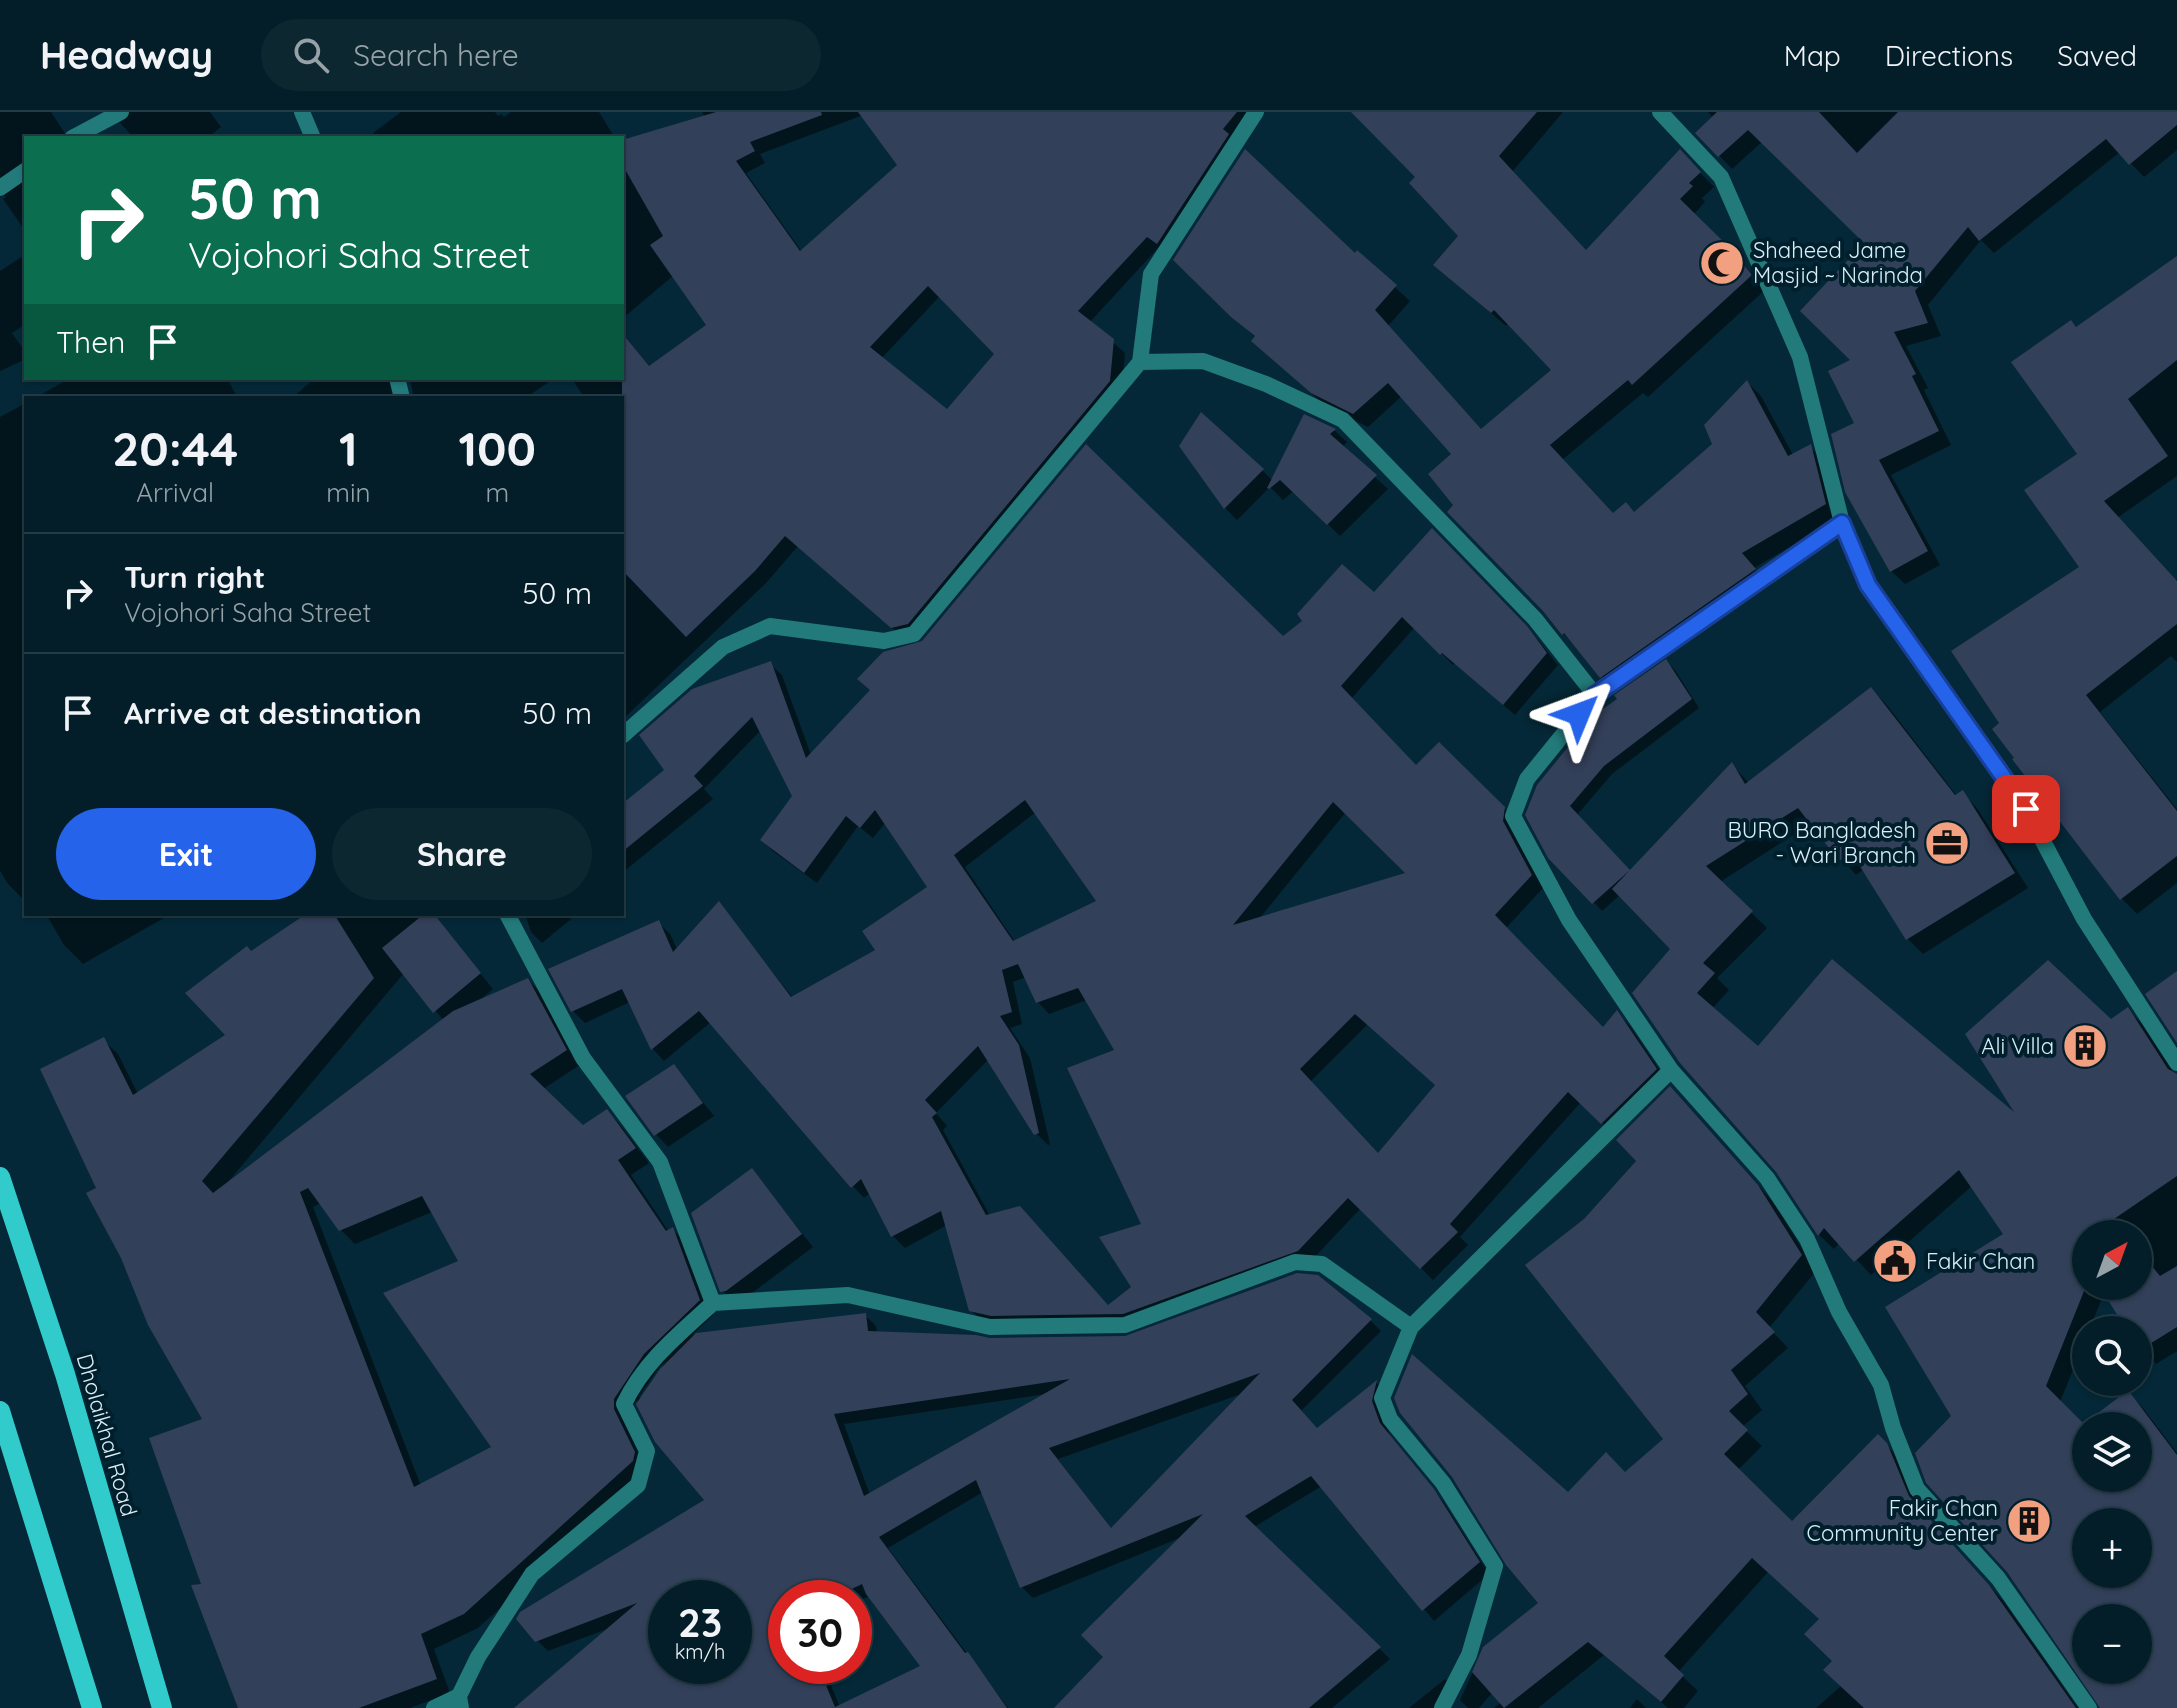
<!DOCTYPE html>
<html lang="en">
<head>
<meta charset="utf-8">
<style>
	body { margin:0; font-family:Quicksand,sans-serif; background:#0d2731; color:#f1f3f6; height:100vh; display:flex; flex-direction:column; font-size:30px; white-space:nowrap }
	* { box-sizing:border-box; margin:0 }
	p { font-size:26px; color:#97a2a8 }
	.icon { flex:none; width:44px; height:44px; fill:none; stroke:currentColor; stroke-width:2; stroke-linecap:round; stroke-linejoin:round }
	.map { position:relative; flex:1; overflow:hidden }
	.drawer { position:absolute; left:24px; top:284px; width:600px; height:520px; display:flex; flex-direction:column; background:#031e29; border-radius:0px; box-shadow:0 2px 6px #0004,0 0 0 2px #243c46 }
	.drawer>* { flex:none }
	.hud { position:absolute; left:24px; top:24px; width:600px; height:244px; border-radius:0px; box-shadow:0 2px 6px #0004,0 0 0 2px #243c46; background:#0b6e4f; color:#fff; overflow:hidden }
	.needle { width:52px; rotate:41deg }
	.fabs { position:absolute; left:2072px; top:1108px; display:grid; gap:16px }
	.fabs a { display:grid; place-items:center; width:80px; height:80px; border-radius:50%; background:#031e29; box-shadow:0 2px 6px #0004,0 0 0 2px #243c46; font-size:40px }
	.speed { position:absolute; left:648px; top:1468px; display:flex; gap:16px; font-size:40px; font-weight:700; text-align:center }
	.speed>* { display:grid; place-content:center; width:104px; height:104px; border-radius:50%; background:#031e29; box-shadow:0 2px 6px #0004,0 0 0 2px #243c46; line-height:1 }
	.speed small { font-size:20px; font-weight:400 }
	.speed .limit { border:12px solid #d22; background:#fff; color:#111 }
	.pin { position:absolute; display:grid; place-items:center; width:68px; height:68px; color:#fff; margin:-34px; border-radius:16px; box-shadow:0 4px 12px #0006 }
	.me { position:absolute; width:88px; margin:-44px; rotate:46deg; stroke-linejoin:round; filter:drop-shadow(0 0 6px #0008) }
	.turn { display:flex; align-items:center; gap:28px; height:168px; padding:0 32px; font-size:36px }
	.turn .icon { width:104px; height:104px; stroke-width:2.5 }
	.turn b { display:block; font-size:56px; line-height:68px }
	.then { display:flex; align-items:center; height:76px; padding:0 32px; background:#0003; gap:16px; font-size:30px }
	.eta { display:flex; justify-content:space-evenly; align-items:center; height:136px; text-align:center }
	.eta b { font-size:48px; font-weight:800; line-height:56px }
	.action { display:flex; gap:16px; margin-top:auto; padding:16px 32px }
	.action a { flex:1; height:92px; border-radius:48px; background:#2563eb; color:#fff; font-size:32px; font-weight:800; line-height:92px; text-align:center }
	.action a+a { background:#0d2731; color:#f1f3f6 }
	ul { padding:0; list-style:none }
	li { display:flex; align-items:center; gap:24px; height:120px; padding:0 32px; border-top:2px solid #243c46 }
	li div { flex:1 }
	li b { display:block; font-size:30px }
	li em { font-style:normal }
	header { display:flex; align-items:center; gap:48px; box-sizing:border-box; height:112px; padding:0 40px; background:#031e29; border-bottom:2px solid #243c46 }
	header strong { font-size:38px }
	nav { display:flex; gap:44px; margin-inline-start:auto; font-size:28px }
	.search { width:560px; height:72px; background:#0d2731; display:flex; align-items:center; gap:20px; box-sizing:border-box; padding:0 28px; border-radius:44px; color:#97a2a8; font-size:30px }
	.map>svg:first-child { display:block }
	.shadow { fill:#0007; fill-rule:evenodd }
	.building { fill:#33405a; fill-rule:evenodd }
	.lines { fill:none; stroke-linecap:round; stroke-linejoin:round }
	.street { stroke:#227a7a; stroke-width:16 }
	.primary { stroke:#32cbcb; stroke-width:20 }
	.route-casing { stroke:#184099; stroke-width:20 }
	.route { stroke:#2563eb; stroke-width:14 }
	.labels { text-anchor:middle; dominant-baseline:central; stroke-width:8; stroke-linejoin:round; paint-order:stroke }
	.poi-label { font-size:22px; fill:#dbedf7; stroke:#001f2c; text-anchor:end }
	.street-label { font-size:22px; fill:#dbedf7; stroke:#001f2c }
</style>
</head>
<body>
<header>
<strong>Headway</strong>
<div class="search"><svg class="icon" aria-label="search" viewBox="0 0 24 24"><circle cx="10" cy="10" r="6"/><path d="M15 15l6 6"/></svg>Search here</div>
<nav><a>Map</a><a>Directions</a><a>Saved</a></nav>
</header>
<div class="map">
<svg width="2177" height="1596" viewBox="0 0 2177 1596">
	<rect width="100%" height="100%" fill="#042837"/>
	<path class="shadow" d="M0,0h51l17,26h-42v94l-23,-33 3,-2 -3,-3 -3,3z
		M110,0h100l11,15 -10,8 3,3h-80z
		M401,0h94l3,4 3,-2 3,3 7,-5h88l16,26h-239l-3,-5z
		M702,0h556l-99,135 -69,75 35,31 -4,40 -216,246 -107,-93 -32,37 -144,137v-322h-37l-14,-20h51v-45l28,35 59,-43 -35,-50 -52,44v-177l83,-25zM863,3l37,51 -98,86 -56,-79 19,-10 -5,-9zM940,184l57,58 -50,58 -66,-53z
		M1354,0h209l-51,60 74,80 94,-100 34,35 -12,11 3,4 -12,13 53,52 19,23 -117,107 -5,-4 -81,67 51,55 22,-1 79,-70 33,-62 14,14 32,59 17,-8 14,14 15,57 -85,50 14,17 -152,106 -52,-57 -108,-128 -2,-51 -52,-59 -34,31 -41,-20 -59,-52 -12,-17 -80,-78 181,-7 53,48 -22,25 94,105 72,-60 -45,-48 -3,3 -70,-61 25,-29 -44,-59z
		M1708,0h262l-120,114 -87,-85 -31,28 -34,-36 15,-15z
		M2045,0h132v38l-33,27 -24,-25 -126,101 -13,-13 -53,65 13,31 -35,10 22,42 -4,2 27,55 -60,30 49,90 -35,19 -14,-13 -34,-147 -4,-64z
		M26,142v70l-14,9 14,20v6l-26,12v-100z
		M2177,146v218l-60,42 58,63 2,-2v83l-6,-6 -71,56 77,97v74l-40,31 -16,-16 -119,-175 80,-156 -5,-239z
		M70,266h157l10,19 -202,1z
		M315,266h240l-30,20h-111l-4,-19 -9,2 -3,17h-106z
		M26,291v499l-18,-18 -8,-13v-454z
		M1305,305l30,14 12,11 -5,5 46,42 -48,47 -46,-45 -11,9 -13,-13 -33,33 -12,-12 -43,-62 80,24 11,11z
		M1432,419l106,109 20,25 -43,50 -60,-52 -2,2 -38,-38 -64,72 66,69 22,-23 77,75 27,68 -37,40 98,101 13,-16 12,12 38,56 -53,53 -33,-32 -121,135 8,8 -35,35 -72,-72 -51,54 -174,63 -153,-3 -12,-12 -24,-85 -42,23 -12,-12 -23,-43 -6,5 -11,-12 -142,-164 -47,39 -11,-12 -23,-47 -45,21 -12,-12 85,-89 12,12 8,17 41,-47 74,94 85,-47 52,-63 -44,-66 -13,16 -15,-12 -41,57 -43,-31 -12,-12 32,-44 -33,-66 -57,59 9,10 -91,74v-67l44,-35 104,-107 12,11 29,80 472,-116 91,-44zM1036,700l63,90 -84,40 -50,-75zM1346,700l63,62 -150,45zM1026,865l12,25 11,12 38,-14 30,51 26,174 -10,63 -25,19 -118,-91 -47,-86 4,-4 -11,-13 53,-54 47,74 12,12 2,-1 -20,-86 -20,-30 12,-4 -9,-42zM1368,912l69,62 -59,69 -68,-73z
		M1666,549l9,9 24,38 -87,66 -35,41 53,58 102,-108 17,18 122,-94 15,15 71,92 5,-3 15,15 51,80 -105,66 -15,-15 -44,-70 -8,6 -44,-52 -92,59 47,46 -50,50 12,12 -17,19 46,40 263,71 89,-99 17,-12 15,15 30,46 -21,14 26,26v241l-21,13 -18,-20v-14h-9l-24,-39 -16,39h-3v8l-26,64 24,24 44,-33 15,15 34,45v255h-76l-148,-292 53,-182 -34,-48 -101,89 -31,-33 -6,7 -15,-14 -41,-64 -105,-222 -53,-54 -18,16 -51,-55 -24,-41zM2086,1122h52v52h-52zM2086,1314h52v52h-52zM2086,1410h52v52h-52zM2086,1506h52v52h-52z
		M46,802h125l-88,50 -19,-19z
		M309,802h115l1,2 7,-2 61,75 -13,11 48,-20 14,14 38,71 -37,24 40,38 24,-16 14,15 28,37 -18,12 38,57 3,-3 14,14 27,72 -21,20 173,-20 11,11 1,7 113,7 136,-2 244,-18 11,11 -80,80 16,19 60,-47 10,10 -6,20 9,23 54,67 45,71 -55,47 -112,-135 -68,41 136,132 -58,49h-276l50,-51 76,-120 -149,61 -11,-11 -39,-95 -95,56 120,160h-332l58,-42v-68h-68v15l-2,-5 -116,43 -11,-11 170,-140 -50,-60 -20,-40 -9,14 21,54 -2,8 -169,152 -44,21 16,44 -40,15h-170l-36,-122 1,-166 -107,-231 5,-149 15,14 20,40 90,-59 23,-82zM404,861l40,48 -215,162 -1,-1zM321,1091l20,27 14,14 77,-32 29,50 33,185 -73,39 -108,-279zM666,1249l-24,38 -3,-2 19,-28zM1244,1281l-132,137 -54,-71zM1046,1282l-176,101 -26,-71zM870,1484l53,71 -83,40 -17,-41h-37v-68h68v5z
		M525,802h52l-35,29 -11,-11z
		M674,954l40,50 -46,31 -12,-13z
		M1685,992l88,98 43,69 -47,57 19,20 -43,38 17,24 -20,17 20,19 -24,24 54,54 86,-87 24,24 21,52 81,89 74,106h-130l-179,-137 -91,101 20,19 -14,17h-16l-64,-53 -66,53h-44l6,-5 -8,-10 -13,15h-11l-8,-8 24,-52 57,-45 27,-108 57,-20 41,-35 -81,-220z
		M752,1059l61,76 -74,56h-4l-13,-13z
		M1445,1567l10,10 -9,19h-37z
		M1849,1567l24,29h-57z
		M1637,1587l9,9h-16z"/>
	<path class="building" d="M716,0h105l1,3 -72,27 5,9 -19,10 64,90 97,-86 -39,-53h379l-14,17 6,5 -72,110 -10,-7 -69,74 36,28 -4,42 -202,243 -17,4 -106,-92 -30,35 -69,66 -64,-67v-237l27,33 57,-41 -56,-80 13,-9 -41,-72v-24zM928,174l66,68 -47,55 -77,-62z
		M1351,0h186l-38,44 87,94 94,-101 21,23 -12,11 4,3 -13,13 52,51 20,25 -120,110 -4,-5 -78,65 63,68 13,-11 8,10 78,-68 -8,-19 43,-45 41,76 23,-12 15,60 -84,49 14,16 -156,109 -36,-45 -2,2 -19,-24 -96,-99 6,-7 -25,-31 23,-20 -63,-71 -35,31 -42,-21 -60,-52 4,-5 -24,-19 -58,-57 72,-111 110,104 2,-3 40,35 -22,25 106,119 70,-59 -57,-60 -3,3 -58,-48 25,-29 -49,-53 6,-6z
		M1717,0h102l38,41 41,-41h279v13l-48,40 -23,-26 -127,102 -11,-14 -53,64 13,32 -34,9 22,42 -4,2 27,55 -60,29 49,91 -38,21 -45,-80 -14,-58 23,-11 -26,-52 22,-11 -50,-49 64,-68 -116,-113 -30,27 -23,-24z
		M2177,144v104l-49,39 40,57 -64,45 73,80v43l-91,71 91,116v45l-57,44 -108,-141 2,-1 -22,-29 7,-6 -48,-72 128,-84 -55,-77 53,-36 -66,-92 60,-42 5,7z
		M1201,300l63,57 -40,40 -45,-63z
		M1304,302l32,15 -6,5 47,41 -50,50 -47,-45 -11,9 -2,-1z
		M1086,332l197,192 19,-15 -5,-7 45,-50 32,28 58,-64 95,98 20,27 -44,52 -61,-52 -2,2 -38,-38 -61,69 75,79 23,-23 66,65 -2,14 29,54 -37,40 108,112 14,-17 40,59 -56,55 -33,-32 -118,132 8,8 -38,37 -72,-71 -50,53 -175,63 -132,2 -22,-5 -28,-100 -50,26 -30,-58 -10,9 -152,-177 -48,39 -29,-61 -51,23 -23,-43 111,-49 14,32 46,-51 72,96 84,-47 -13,-19 65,-44 -52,-77 -15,18 -14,-12 -42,57 -44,-33 32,-44 -40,-79 -58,59 9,10 -81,66v-48l42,-34 -25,-35 53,-46 79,-28 35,97 64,-68 -13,-11 26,-27 39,-11zM1025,688l71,101 -83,40 -59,-86zM1333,690l72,71 -172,52zM1018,852l18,39 42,-15 36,62 -47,18 74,156 -42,13 32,50 -23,18 -88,-99 -34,9 -54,-98 5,-4 -12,-13 53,-54 56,89 5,-2 -20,-88 -19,-29 12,-4 -10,-42zM1355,902l80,71 -57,68 -78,-84z
		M1666,547l26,40 -88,67 -34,40 60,64 -38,34 -44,-46 -23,-43 12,-30 57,-70 23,-16 -3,-4z
		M1871,575l84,108 8,-5 52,83 -109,67 -55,-88 -12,9 -41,-53 -92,58 47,45 -50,52 12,10 -18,20 61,53 74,-87 182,153 -49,-78 83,-74 63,59 17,-12 40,62 9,5v102l-63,43 12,15h-40v52l-40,100 38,38 44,-34 49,65v253h-77l-93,-136 -81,-89 -11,-30 36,-37 -66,-109 118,-73 -44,-64 -105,92 -30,-34 -6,8 -42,-64 -96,-109 -48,-70 38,-44 -58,-60 120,-127 13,22zM2086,1314h52v52h-52zM2086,1410h52v52h-52zM2086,1506h52v52h-52z
		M306,802h28l40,64 -172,203 11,12 240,-182 75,-33 39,72 -37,24 53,51 24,-16 29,39 -18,12 48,71 7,-4 27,73 -56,54 -30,45v10l21,43 -2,9 -169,153 -43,20 16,45 -78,29h-121l-47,-123 10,-1 -52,-146 53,-19 -54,-94 -27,-67 -35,-65 10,-5 -56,-119 64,-32 29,58 92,-60 -40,-42 62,-47 4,5zM308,1076l31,43 83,-35 36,65 -75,32 108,154 -77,40 -114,-295z
		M424,802h10l47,59 -48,40 -51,-65z
		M2177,859v72l-32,-49z
		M674,952l29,39 -49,33 -29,-40z
		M1670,974l88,99 44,70 -46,57 19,20 -44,38 17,24 -19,17 19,19 -24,24 68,67 86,-87 9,9 22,53 80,89 87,123h-212l-41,-38 9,-9 -28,-27 15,-15 -67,-61 -88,98 20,19 -23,27 -73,-60 -84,66 -32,-36 11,-25 55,-44 -32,-38 -54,-88 -52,-64 -6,-15 18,-44 156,138 38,-40 19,20 38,-33 -138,-174 59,-46 52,-58 -20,-21z
		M752,1056l50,66 -76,57 -6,1 -29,-79z
		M2138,1137l22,27 17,-10v61l-37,23 -2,-20h-11l-28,-44h39z
		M1297,1161l21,2 54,44 -80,81 25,28 60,-48 -5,21 8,22 54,66 46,73 -58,49 -111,-135 -66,40 136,131 -72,61h-255l49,-51 -22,-22 122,-121 -183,74 -44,-108 -97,57 86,116 3,-1 39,56h-493l123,-105 -102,39 -19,-23 4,-7 184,-112 -49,-58 -19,-38 24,-35 36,-36 170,-20 2,18 108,4 14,3 135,-2zM1260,1261l-149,155 -62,-80zM1070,1267l-206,117 -30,-82zM862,1472l4,10 54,72 -85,41 -17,-41h-32v-68h47zM666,1486h68v68h-68z"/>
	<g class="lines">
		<path class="street" d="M302,0l11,26
			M1660,0l61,65 79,180 42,166 26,62 158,224 58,110 93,144
			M72,26l49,-26
			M0,76l26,-18
			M1140,250l63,-1 63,23 77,36 192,199 60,76
			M397,266l5,20
			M622,624l101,-89 47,-21 114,15 30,-7 226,-272 11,-88 105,-162
			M507,802l76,144 77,104 53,141
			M1671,958l96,108 40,61 32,73 42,73 12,43 24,61 81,89 91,130
			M713,1191l135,-8 142,32 135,-2 170,-63 27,2 89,63
			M434,1596l25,-12
			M461,1596l-2,-12 19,-39 54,-83 106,-89 9,-34 -23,-47c20,-42 55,-70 89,-101
			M1442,1596l27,-53 26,-89 -52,-83 -53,-64 -8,-21 29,-71 260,-257 -102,-150 -56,-104 14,-37 68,-84 247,-172"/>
		<path class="primary" d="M0,1065l65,197 97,334
			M0,1299l92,297"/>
	</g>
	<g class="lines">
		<g class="route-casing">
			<path id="route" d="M1579,602l16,-19 247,-172 26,62 158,224"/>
		</g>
		<use href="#route" class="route"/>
	</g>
	<defs>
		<g id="mosque-disc" transform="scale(2.3)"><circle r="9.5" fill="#f2a080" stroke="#001f2c"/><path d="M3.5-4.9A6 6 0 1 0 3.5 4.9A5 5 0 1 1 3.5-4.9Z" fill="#111"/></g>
		<g id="office-disc" transform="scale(2.3)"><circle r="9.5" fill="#f2a080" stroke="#001f2c"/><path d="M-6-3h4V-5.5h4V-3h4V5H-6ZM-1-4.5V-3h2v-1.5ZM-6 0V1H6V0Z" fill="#111"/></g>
		<g id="building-disc" transform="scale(2.3)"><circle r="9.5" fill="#f2a080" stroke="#001f2c"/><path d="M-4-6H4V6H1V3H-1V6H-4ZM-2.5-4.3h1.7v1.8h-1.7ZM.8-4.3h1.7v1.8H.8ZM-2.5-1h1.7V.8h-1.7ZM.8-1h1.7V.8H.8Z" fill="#111"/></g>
		<g id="civic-disc" transform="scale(2.3)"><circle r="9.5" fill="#f2a080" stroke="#001f2c"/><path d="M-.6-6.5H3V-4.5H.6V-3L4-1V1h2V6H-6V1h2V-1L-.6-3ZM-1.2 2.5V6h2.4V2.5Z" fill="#111"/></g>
	</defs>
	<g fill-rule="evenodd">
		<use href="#mosque-disc" x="1722" y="151"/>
		<use href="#office-disc" x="1947" y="731"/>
		<use href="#building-disc" x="2085" y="934"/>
		<use href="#civic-disc" x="1895" y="1149"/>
		<use href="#building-disc" x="2029" y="1409"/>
	</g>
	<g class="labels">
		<g class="poi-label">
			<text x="1753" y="138" text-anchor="start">Shaheed Jame<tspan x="1753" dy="25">Masjid ~ Narinda</tspan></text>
			<text x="1916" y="718">BURO Bangladesh<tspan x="1916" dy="25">- Wari Branch</tspan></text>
			<text x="2054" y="934">Ali Villa</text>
			<text x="1926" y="1149" text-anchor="start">Fakir Chan</text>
			<text x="1998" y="1396">Fakir Chan<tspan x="1998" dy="25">Community Center</tspan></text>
		</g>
		<g class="street-label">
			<text transform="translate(107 1323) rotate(74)">Dholaikhal Road</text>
		</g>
	</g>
</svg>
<div class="fabs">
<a><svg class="needle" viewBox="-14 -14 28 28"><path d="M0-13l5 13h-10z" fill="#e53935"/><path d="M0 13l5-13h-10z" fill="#97a2a8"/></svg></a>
<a><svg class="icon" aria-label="search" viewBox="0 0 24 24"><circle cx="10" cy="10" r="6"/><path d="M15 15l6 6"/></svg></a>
<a><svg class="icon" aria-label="layers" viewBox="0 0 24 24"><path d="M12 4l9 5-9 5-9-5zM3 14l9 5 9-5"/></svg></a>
<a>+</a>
<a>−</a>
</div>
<div class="speed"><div>23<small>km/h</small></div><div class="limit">30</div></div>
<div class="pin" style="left:2026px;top:697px;background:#d93025"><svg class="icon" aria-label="arrive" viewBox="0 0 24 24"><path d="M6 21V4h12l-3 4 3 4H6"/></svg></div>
<svg class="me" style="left:1579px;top:602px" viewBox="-20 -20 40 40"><path d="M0-17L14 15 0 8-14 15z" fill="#2563eb" stroke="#fff" stroke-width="4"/></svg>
<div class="hud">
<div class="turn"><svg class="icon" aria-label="right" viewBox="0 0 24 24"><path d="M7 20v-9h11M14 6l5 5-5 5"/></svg><div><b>50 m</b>Vojohori Saha Street</div></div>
<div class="then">Then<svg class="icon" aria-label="arrive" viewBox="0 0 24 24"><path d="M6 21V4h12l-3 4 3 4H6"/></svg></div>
</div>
<section class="drawer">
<div class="eta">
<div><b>20:44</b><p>Arrival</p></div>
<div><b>1</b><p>min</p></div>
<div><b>100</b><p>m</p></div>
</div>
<ul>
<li><svg class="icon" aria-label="right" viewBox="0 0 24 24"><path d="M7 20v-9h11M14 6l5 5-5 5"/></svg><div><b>Turn right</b><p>Vojohori Saha Street</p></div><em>50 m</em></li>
<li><svg class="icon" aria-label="arrive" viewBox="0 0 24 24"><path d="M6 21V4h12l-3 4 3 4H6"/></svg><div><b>Arrive at destination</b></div><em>50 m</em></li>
</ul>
<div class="action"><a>Exit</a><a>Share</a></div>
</section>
</div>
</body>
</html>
